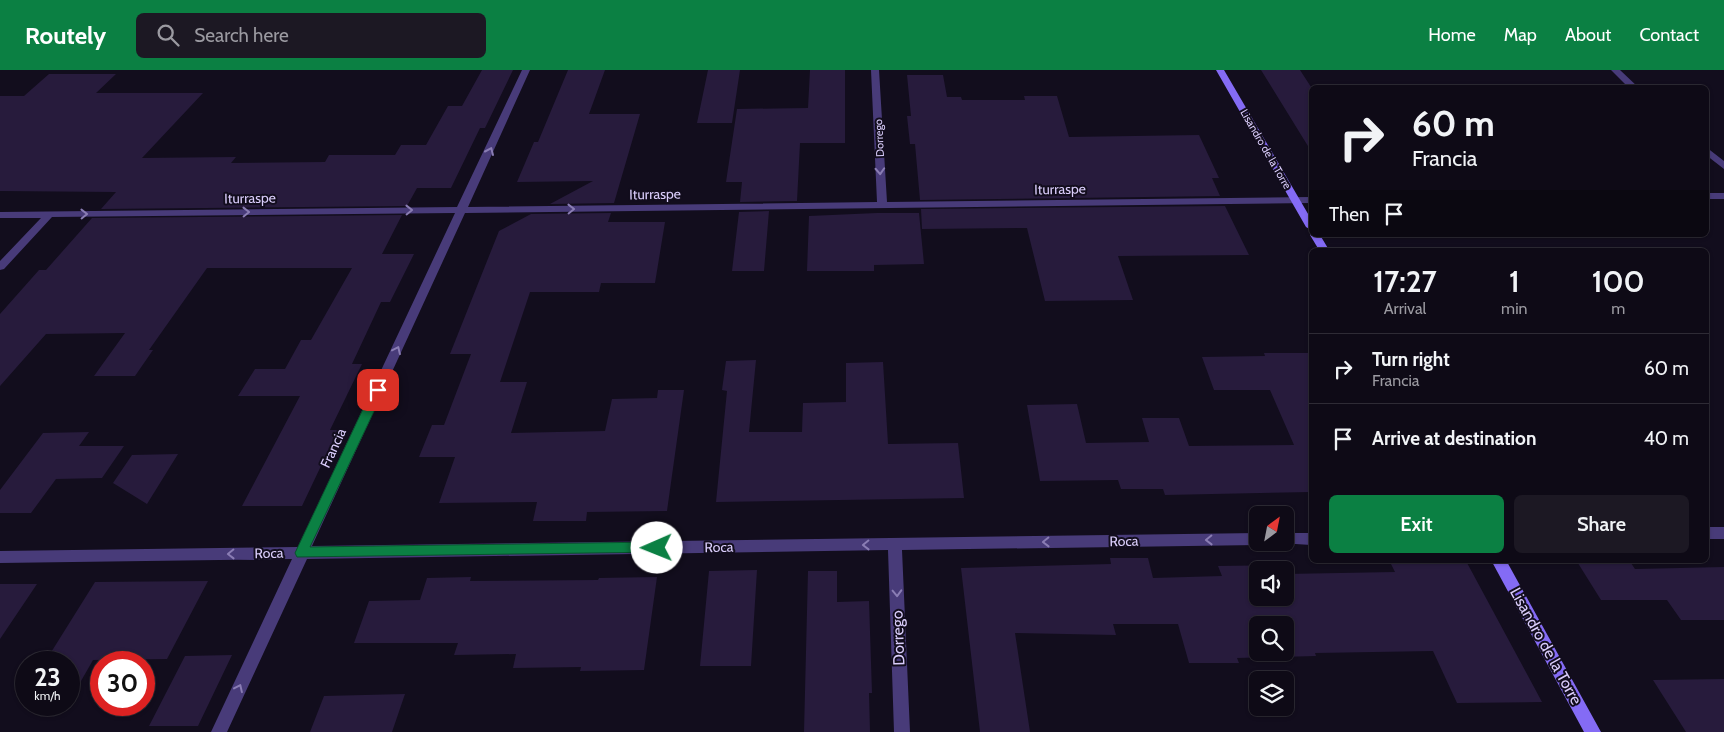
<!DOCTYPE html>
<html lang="en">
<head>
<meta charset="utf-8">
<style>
	body { margin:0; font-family:Cabin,sans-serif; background:#1c1823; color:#f1f3f6; height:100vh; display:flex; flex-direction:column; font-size:19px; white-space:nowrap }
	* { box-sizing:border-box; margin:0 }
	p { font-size:16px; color:#9b9aa1 }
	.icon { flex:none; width:28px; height:28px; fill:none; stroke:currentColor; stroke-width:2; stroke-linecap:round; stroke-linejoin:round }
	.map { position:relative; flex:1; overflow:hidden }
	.sheet { position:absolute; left:1309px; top:178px; width:400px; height:315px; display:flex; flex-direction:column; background:#0e0a16; border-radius:8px; box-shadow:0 1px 4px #0004,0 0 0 1px #2e2b35 }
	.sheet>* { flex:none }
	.banner { position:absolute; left:1309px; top:15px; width:400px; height:152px; border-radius:8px; box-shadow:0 1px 4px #0004,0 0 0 1px #2e2b35; background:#0e0a16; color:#f1f3f6; overflow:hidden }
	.needle { width:32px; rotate:32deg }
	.buttons { position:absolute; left:1249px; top:436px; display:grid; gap:10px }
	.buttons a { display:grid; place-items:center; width:45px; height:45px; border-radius:8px; background:#0e0a16; box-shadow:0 1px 4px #0004,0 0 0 1px #2e2b35; font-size:25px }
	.speed { position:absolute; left:15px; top:581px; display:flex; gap:10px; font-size:25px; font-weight:700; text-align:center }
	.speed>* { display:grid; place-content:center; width:65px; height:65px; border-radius:50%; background:#0e0a16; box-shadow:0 1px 4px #0004,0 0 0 1px #2e2b35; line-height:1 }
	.speed small { font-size:12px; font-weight:400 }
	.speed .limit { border:8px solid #d22; background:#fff; color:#111 }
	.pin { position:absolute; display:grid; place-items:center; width:42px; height:42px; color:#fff; margin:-21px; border-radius:10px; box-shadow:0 2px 8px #0006 }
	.me { position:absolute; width:55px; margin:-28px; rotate:269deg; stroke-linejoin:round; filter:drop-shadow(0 0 4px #0008) }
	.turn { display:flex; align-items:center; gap:18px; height:105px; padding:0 20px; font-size:22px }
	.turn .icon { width:65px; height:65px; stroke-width:2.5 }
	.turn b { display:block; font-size:35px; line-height:42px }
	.then { display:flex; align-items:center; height:48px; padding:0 20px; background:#0003; gap:10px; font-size:19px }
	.eta { display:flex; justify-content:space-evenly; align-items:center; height:85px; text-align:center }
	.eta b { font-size:30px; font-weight:600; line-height:35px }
	.primary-button { display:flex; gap:10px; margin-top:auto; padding:10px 20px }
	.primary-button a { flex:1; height:58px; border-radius:8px; background:#0b8043; color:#fff; font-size:20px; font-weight:600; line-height:58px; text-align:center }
	.primary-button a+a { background:#1c1823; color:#f1f3f6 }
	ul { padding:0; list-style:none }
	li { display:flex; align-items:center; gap:15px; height:70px; padding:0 20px; border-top:1px solid #2e2b35 }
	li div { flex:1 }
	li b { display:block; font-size:19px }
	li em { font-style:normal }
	header { display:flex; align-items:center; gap:30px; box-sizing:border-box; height:70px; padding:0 25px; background:#0b8043; color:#fff }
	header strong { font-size:24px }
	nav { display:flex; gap:28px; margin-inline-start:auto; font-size:18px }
	.search { width:350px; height:45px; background:#1c1823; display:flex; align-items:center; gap:12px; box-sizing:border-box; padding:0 18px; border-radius:8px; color:#9b9aa1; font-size:19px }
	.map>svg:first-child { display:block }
	.building { fill:#271b3c; fill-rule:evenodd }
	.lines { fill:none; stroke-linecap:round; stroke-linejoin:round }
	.street { fill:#483b79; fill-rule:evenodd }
	.secondary { fill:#846bf5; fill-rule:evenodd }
	.oneway { stroke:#8a7db4 }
	.route { fill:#0b8043; stroke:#07532c }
	.labels { text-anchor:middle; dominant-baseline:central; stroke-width:4; stroke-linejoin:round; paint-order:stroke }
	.far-street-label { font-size:11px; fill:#dacdfb; stroke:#120d1d }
	.street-label { font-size:14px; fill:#dacdfb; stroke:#120d1d }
	.near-street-label { font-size:16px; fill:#dacdfb; stroke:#120d1d }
</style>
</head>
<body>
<header>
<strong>Routely</strong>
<div class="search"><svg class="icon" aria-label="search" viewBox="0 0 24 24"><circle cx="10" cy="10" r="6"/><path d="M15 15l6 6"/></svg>Search here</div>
<nav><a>Home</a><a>Map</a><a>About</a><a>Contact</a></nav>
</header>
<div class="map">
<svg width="1724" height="662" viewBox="0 0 1724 662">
	<rect width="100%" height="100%" fill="#120d1d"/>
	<path class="building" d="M482,0h31l-28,58h-5l-29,60h-34l-10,18 -306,3 15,-17 -116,-1v-95h24l25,-22h67l-20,19h107l-61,65 94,-1 -5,6 94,-1 4,-7h66l6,-10h25l22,-39h14z
		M568,0h37l-16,44h51l-26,89 -64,1 43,-23 -76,1 17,-40h4z
		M708,0h32l-8,53h-35z
		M810,0h35v73h-45l-3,58 -57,1 2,-20h-16l11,-73 71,-1z
		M1261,0h39l11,17v64z
		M907,5h36l4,22h14l1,3h63l-1,-4h33l12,41 130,-2 20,43h-7l8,18 -300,4 -5,-56h-5l-3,-28h4z
		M1225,136l24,49 -131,1 15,44 -88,1 -18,-73 -105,1 -1,-20z
		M769,141l-5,60h-32l7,-59z
		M611,143l-3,9h57l-10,61h-54l-2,9h-69l-30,90h27l-16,51 94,-2 7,-32 45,-1 1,-8h26l-17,121 -80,1 -1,9h-53l4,-19 -98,1 16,-46h-36l13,-32h12l27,-71h-21l49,-123 32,-17z
		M877,143h42l5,51 -50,1v6h-67l2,-55z
		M402,145l-20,39h32l-24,48h-9l-29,62h10l-32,66h8l-36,76h-60l58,-110h-62l17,-27h30l16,-29h10l41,-72h-145l-58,82h4l-18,26h-41l31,-43 -79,1 -46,52v-72l39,-44h7l46,-52z
		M1264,283h47v139l-146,3 -2,-6h-42l-3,-9 -78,1 -13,-76 50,-1 9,39 63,-1 -7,-24h37l10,28 105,-1 -24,-55h-56l-12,-33 63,-1z
		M756,290l-7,72h53l1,-29 43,-1v-39l37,-1 5,82 70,-1 6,55 -248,4 11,-111 -5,-1 4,-29z
		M89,362l-10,14h45l-22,32 -46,1 -25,34h-31v-23l43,-57z
		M178,384l-31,50 -34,-21 19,-28z
		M1110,488h38l5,20 69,-2 -4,-10 64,-1 2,5h-26v28h27v-24l110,-2 -5,-10 76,-1 76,141 -85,1 -24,-52 -118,2 1,3 -79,2 2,5h-50l-11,-39h-65l3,11 -101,-2 15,99h-50l-19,-164 150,-4zM1258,555h27v27h-27z
		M1576,490h53l6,9 89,-2v53h-43l-14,-20h-66z
		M757,500l-6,96h-51l9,-95z
		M808,501h29v31l32,-1 3,92h-3l1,39h-66z
		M471,507l-1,4 128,-1 1,-2 58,-1 -13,93 -64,1 1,-4 -68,1 3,-14 -62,1 4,-12h-104l15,-42 51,-1 7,-22z
		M208,511l-41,78 -74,1 -24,42v-40h-24l50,-80z
		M0,514h37l-37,55z
		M232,585l-34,71h-49l36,-70z
		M1724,609v53h-38l-33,-52z
		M405,624l-13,38h-82l14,-36z"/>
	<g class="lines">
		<path class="street" d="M522,0h8l-62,137 409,-5 -6,-132h8l8,132 424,-5v6l-846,10 -153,333 946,-13v9l5,1 -5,2 -356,5 8,182h-16l-6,-182 -581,9 -80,173h-16l81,-173 -292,4v-12l298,-4 157,-334 -403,4 -48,52 -4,1v-9l41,-43h-41v-6l457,-5z
			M1611,0h9l19,18h-10z
			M1706,77l18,14v8l-18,-14z
			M1706,123h18v6h-18z
			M1706,457h18v12h-18z
			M1285,463h26v12l-31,-2 5,-1z"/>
		<path class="secondary" d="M1216,0h8l87,149v11l-5,-3z
			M1311,163v2h9l9,15h-10l-9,-15z
			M1491,490h15l95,172h-17z"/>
	</g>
	<defs><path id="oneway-chevron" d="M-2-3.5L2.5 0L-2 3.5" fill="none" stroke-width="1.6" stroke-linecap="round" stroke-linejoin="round" transform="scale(1.25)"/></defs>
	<g class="oneway">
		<use href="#oneway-chevron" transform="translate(490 81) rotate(-66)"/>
		<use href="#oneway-chevron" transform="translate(880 101) rotate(87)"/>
		<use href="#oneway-chevron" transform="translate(571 139) rotate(-1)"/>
		<use href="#oneway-chevron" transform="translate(409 140) rotate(-1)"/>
		<use href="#oneway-chevron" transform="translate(246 142) rotate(-1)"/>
		<use href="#oneway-chevron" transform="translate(84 144) rotate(-1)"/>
		<use href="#oneway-chevron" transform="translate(397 280) rotate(-65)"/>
		<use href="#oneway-chevron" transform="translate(1209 470) rotate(179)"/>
		<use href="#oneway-chevron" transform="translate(1046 472) rotate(179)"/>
		<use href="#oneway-chevron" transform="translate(866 475) rotate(179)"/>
		<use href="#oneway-chevron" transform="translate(231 484) rotate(179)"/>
		<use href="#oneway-chevron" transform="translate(897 523) rotate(88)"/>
		<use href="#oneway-chevron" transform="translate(239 618) rotate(-65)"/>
	</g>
	<path class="route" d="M378,316l6,4 -74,157 347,-5 5,2 2,4 -2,4 -365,5 -2,-4 77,-163z"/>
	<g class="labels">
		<g class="far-street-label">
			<text transform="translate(879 68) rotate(-93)">Dorrego</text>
			<text transform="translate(1266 79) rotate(60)">Lisandro de la Torre</text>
		</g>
		<g class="street-label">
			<text transform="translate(1060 119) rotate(-1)">Iturraspe</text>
			<text transform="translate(655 124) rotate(-1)">Iturraspe</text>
			<text transform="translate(250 128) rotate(-1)">Iturraspe</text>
			<text transform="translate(333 378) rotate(-65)">Francia</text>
			<text transform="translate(1124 471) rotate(-1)">Roca</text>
			<text transform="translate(719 477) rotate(-1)">Roca</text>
			<text transform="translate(269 483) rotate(-1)">Roca</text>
		</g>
		<g class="near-street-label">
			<text transform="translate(898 568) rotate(-92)">Dorrego</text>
			<text transform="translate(1546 576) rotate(61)">Lisandro de la Torre</text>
		</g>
	</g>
</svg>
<div class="buttons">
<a><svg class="needle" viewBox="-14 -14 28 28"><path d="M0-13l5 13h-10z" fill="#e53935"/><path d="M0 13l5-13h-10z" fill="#9b9aa1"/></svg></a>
<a><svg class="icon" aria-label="sound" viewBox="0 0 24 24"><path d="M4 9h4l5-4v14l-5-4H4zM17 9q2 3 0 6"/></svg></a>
<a><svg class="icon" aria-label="search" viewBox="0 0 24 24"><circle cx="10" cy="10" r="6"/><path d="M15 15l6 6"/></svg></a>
<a><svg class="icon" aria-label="layers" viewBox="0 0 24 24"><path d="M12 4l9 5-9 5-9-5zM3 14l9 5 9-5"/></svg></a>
</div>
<div class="speed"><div>23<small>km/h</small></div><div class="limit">30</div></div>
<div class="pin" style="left:378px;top:320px;background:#d93025"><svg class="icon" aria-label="arrive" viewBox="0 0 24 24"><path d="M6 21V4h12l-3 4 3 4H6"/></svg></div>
<svg class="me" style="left:657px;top:478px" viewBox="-20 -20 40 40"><circle r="19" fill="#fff"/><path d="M0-13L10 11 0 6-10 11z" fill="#0b8043"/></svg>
<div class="banner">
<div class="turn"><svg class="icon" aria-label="right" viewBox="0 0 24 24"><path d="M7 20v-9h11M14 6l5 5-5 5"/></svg><div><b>60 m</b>Francia</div></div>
<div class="then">Then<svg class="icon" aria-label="arrive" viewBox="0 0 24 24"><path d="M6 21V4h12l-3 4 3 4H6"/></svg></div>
</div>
<section class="sheet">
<div class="eta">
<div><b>17:27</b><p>Arrival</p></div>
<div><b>1</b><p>min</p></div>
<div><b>100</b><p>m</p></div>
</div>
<ul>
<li><svg class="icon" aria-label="right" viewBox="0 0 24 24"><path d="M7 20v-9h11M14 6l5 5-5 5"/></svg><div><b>Turn right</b><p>Francia</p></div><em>60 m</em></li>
<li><svg class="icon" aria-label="arrive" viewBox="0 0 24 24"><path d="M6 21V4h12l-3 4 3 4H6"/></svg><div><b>Arrive at destination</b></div><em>40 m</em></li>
</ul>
<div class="primary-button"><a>Exit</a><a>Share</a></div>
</section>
</div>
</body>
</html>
